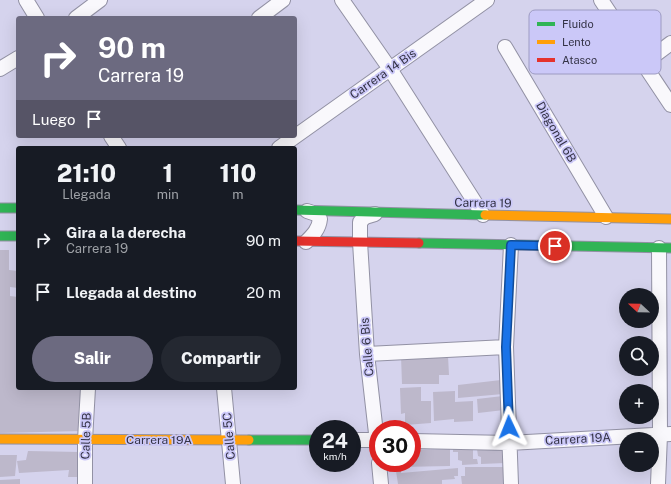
<!DOCTYPE html>
<html lang="es">
<head>
<meta charset="utf-8">
<style>
	body { margin:0; font-family:"Public Sans",sans-serif; background:#242831; color:#f1f3f6; height:100vh; display:flex; flex-direction:column; font-size:15px; white-space:nowrap }
	* { box-sizing:border-box; margin:0 }
	p { font-size:13px; color:#9ea1a6 }
	.icon { flex:none; width:22px; height:22px; fill:none; stroke:currentColor; stroke-width:2; stroke-linecap:round; stroke-linejoin:round }
	.map { position:relative; flex:1; overflow:hidden }
	.details { position:absolute; left:16px; top:146px; width:281px; height:244px; display:flex; flex-direction:column; background:#171b24; border-radius:4px; box-shadow:0 4px 16px #0002 }
	.details>* { flex:none }
	.hud { position:absolute; left:16px; top:16px; width:281px; height:122px; border-radius:4px; box-shadow:0 4px 16px #0002; background:#6c6a80; color:#fff; overflow:hidden }
	.needle { width:26px; rotate:292deg }
	.buttons { position:absolute; left:619px; top:288px; display:grid; gap:8px }
	.buttons a { display:grid; place-items:center; width:40px; height:40px; border-radius:50%; background:#171b24; box-shadow:0 4px 16px #0002; font-size:20px }
	.speed { position:absolute; left:309px; top:420px; display:flex; gap:8px; font-size:20px; font-weight:700; text-align:center }
	.speed>* { display:grid; place-content:center; width:52px; height:52px; border-radius:50%; background:#171b24; box-shadow:0 4px 16px #0002; line-height:1 }
	.speed small { font-size:10px; font-weight:400 }
	.speed .limit { border:6px solid #d22; background:#fff; color:#111 }
	.pin { position:absolute; display:grid; place-items:center; width:34px; height:34px; color:#fff; margin:-17px; border:2px solid #fff; border-radius:50%; box-shadow:0 1px 4px #0007 }
	.me { position:absolute; width:44px; margin:-22px; rotate:358deg; stroke-linejoin:round; filter:drop-shadow(0 0 3px #0008) }
	.turn { display:flex; align-items:center; gap:14px; height:84px; padding:0 16px; font-size:18px }
	.turn .icon { width:52px; height:52px; stroke-width:2.5 }
	.turn b { display:block; font-size:28px; line-height:34px }
	.then { display:flex; align-items:center; height:38px; padding:0 16px; background:#0003; gap:8px; font-size:15px }
	.eta { display:flex; justify-content:space-evenly; align-items:center; height:68px; text-align:center }
	.eta b { font-size:24px; font-weight:800; line-height:28px }
	.primary-button { display:flex; gap:8px; margin-top:auto; padding:8px 16px }
	.primary-button a { flex:1; height:46px; border-radius:24px; background:#6c6a80; color:#fff; font-size:16px; font-weight:800; line-height:46px; text-align:center }
	.primary-button a+a { background:#242831; color:#f1f3f6 }
	ul { padding:0; list-style:none }
	li { display:flex; align-items:center; gap:12px; height:52px; padding:0 16px }
	li div { flex:1 }
	li b { display:block; font-size:15px }
	li em { font-style:normal }
	.map>svg:first-child { display:block }
	.building { fill:#bdb8cb }
	.lines { fill:none; stroke-linecap:round; stroke-linejoin:round }
	.street-casing { stroke:#9291a4; stroke-width:16 }
	.fast-casing { stroke:#9291a4; stroke-width:11 }
	.slow-casing { stroke:#9291a4; stroke-width:11 }
	.jam-casing { stroke:#9291a4; stroke-width:11 }
	.street { stroke:#f9f8fc; stroke-width:14 }
	.fast { stroke:#30b455; stroke-width:9 }
	.slow { stroke:#ff9f0a; stroke-width:9 }
	.jam { stroke:#e5322d; stroke-width:9 }
	.route-casing { stroke:#114b97; stroke-width:10 }
	.route { stroke:#1a73e8; stroke-width:7 }
	.labels { text-anchor:middle; dominant-baseline:central; stroke-width:3.5; stroke-linejoin:round; paint-order:stroke }
	.street-label { font-size:12px; fill:#333245; stroke:#cbc8f8 }
	.key { fill:#cbc8f8; stroke:#9d9bc2; stroke-width:1 }
	.key-label { font-size:11px; fill:#333245 }
</style>
</head>
<body>
<div class="map">
<svg width="671" height="484" viewBox="0 0 671 484">
	<rect width="100%" height="100%" fill="#d5d3ed"/>
	<path class="building" d="M0,250h9v20l9,1v17l-8,-1v9l8,1v91h64l-1,43 -81,2z
		M401,356h47l1,19h-10v9h-37z
		M501,380l2,14 -45,4v-13z
		M421,387v14h10v22l-26,2v-12l-4,1 -1,-26z
		M455,391v11l18,-1v20l-19,1v-3l-20,2 -1,-29z
		M503,396l1,14 -26,3 -1,-14z
		M504,447l1,16 -24,1v-7l-3,-1 -1,-7z
		M453,448h20v11h4l1,5 -16,1v-4l-4,-1v-8h-5z
		M450,449v17l-50,1v-4h12v-13z
		M28,451l52,1 -2,17v8h-10l1,-7 -50,3 -2,-12 9,-1z
		M0,455h17l-2,21 -15,1z
		M465,467h38v17h-41l-1,-8h4z
		M458,468v8h-4l1,3 -13,1v4h-44l-2,-13 5,-1v3z
		M20,479v5h-20v-4z"/>
	<g class="lines">
		<g class="street-casing">
			<path id="street" d="M26,0l11,18
				M342,0l48,69 93,146
				M601,0l70,105
				M76,18l24,-18
				M259,18l24,-18
				M505,47l101,170
				M643,64l28,-21
				M0,69l18,-11
				M111,136l8,12
				M279,148l208,-148
				M375,214l-10,3 -5,5v20l7,112 11,97
				M306,242c7,-7 13,-13 14,-23l-4,-5 -9,-3
				M511,245l-5,102 5,137
				M367,354l139,-7
				M224,388l9,96
				M352,440h26
				M412,441l97,2 162,-9
				M379,463l2,21
				M85,484v-44l3,-52
				M658,484l2,-49 -1,-187"/>
		</g>
		<g class="fast-casing">
			<path id="fast" d="M0,208h18
				M295,210l190,5
				M0,236h18
				M419,243l252,5
				M249,440h69"/>
		</g>
		<g class="slow-casing">
			<path id="slow" d="M485,215l186,4
				M0,439l249,1"/>
		</g>
		<g class="jam-casing">
			<path id="jam" d="M295,241l124,2"/>
		</g>
		<use href="#street" class="street"/>
		<use href="#fast" class="fast"/>
		<use href="#slow" class="slow"/>
		<use href="#jam" class="jam"/>
	</g>
	<g class="lines">
		<g class="route-casing">
			<path id="route" d="M509,427l-3,-80 5,-102 44,1"/>
		</g>
		<use href="#route" class="route"/>
	</g>
	<g class="labels">
		<g class="street-label">
			<text transform="translate(383 74) rotate(-35)">Carrera 14 Bis</text>
			<text transform="translate(556 132) rotate(60)">Diagonal 6B</text>
			<text transform="translate(483 203) rotate(1)">Carrera 19</text>
			<text transform="translate(367 347) rotate(-95)">Calle 6 Bis</text>
			<text transform="translate(86 436) rotate(-88)">Calle 5B</text>
			<text transform="translate(229 436) rotate(-95)">Calle 5C</text>
			<text transform="translate(578 439) rotate(-3)">Carrera 19A</text>
			<text x="159" y="440">Carrera 19A</text>
		</g>
	</g>
	<rect x="529" y="10" width="132" height="64" rx="6" class="key"/>
	<rect x="537" y="22" width="18" height="4" fill="#30b455"/>
	<rect x="537" y="40" width="18" height="4" fill="#ff9f0a"/>
	<rect x="537" y="58" width="18" height="4" fill="#e5322d"/>
	<g class="key-label">
		<text x="562" y="28">Fluido</text>
		<text x="562" y="46">Lento</text>
		<text x="562" y="64">Atasco</text>
	</g>
</svg>
<div class="buttons">
<a><svg class="needle" viewBox="-14 -14 28 28"><path d="M0-13l5 13h-10z" fill="#e53935"/><path d="M0 13l5-13h-10z" fill="#9ea1a6"/></svg></a>
<a><svg class="icon" aria-label="search" viewBox="0 0 24 24"><circle cx="10" cy="10" r="6"/><path d="M15 15l6 6"/></svg></a>
<a>+</a>
<a>−</a>
</div>
<div class="speed"><div>24<small>km/h</small></div><div class="limit">30</div></div>
<div class="pin" style="left:555px;top:246px;background:#d93025"><svg class="icon" aria-label="arrive" viewBox="0 0 24 24"><path d="M6 21V4h12l-3 4 3 4H6"/></svg></div>
<svg class="me" style="left:509px;top:427px" viewBox="-20 -20 40 40"><path d="M0-17L14 15 0 8-14 15z" fill="#1a73e8" stroke="#fff" stroke-width="4"/></svg>
<div class="hud">
<div class="turn"><svg class="icon" aria-label="right" viewBox="0 0 24 24"><path d="M7 20v-9h11M14 6l5 5-5 5"/></svg><div><b>90 m</b>Carrera 19</div></div>
<div class="then">Luego<svg class="icon" aria-label="arrive" viewBox="0 0 24 24"><path d="M6 21V4h12l-3 4 3 4H6"/></svg></div>
</div>
<section class="details">
<div class="eta">
<div><b>21:10</b><p>Llegada</p></div>
<div><b>1</b><p>min</p></div>
<div><b>110</b><p>m</p></div>
</div>
<ul>
<li><svg class="icon" aria-label="right" viewBox="0 0 24 24"><path d="M7 20v-9h11M14 6l5 5-5 5"/></svg><div><b>Gira a la derecha</b><p>Carrera 19</p></div><em>90 m</em></li>
<li><svg class="icon" aria-label="arrive" viewBox="0 0 24 24"><path d="M6 21V4h12l-3 4 3 4H6"/></svg><div><b>Llegada al destino</b></div><em>20 m</em></li>
</ul>
<div class="primary-button"><a>Salir</a><a>Compartir</a></div>
</section>
</div>
</body>
</html>
